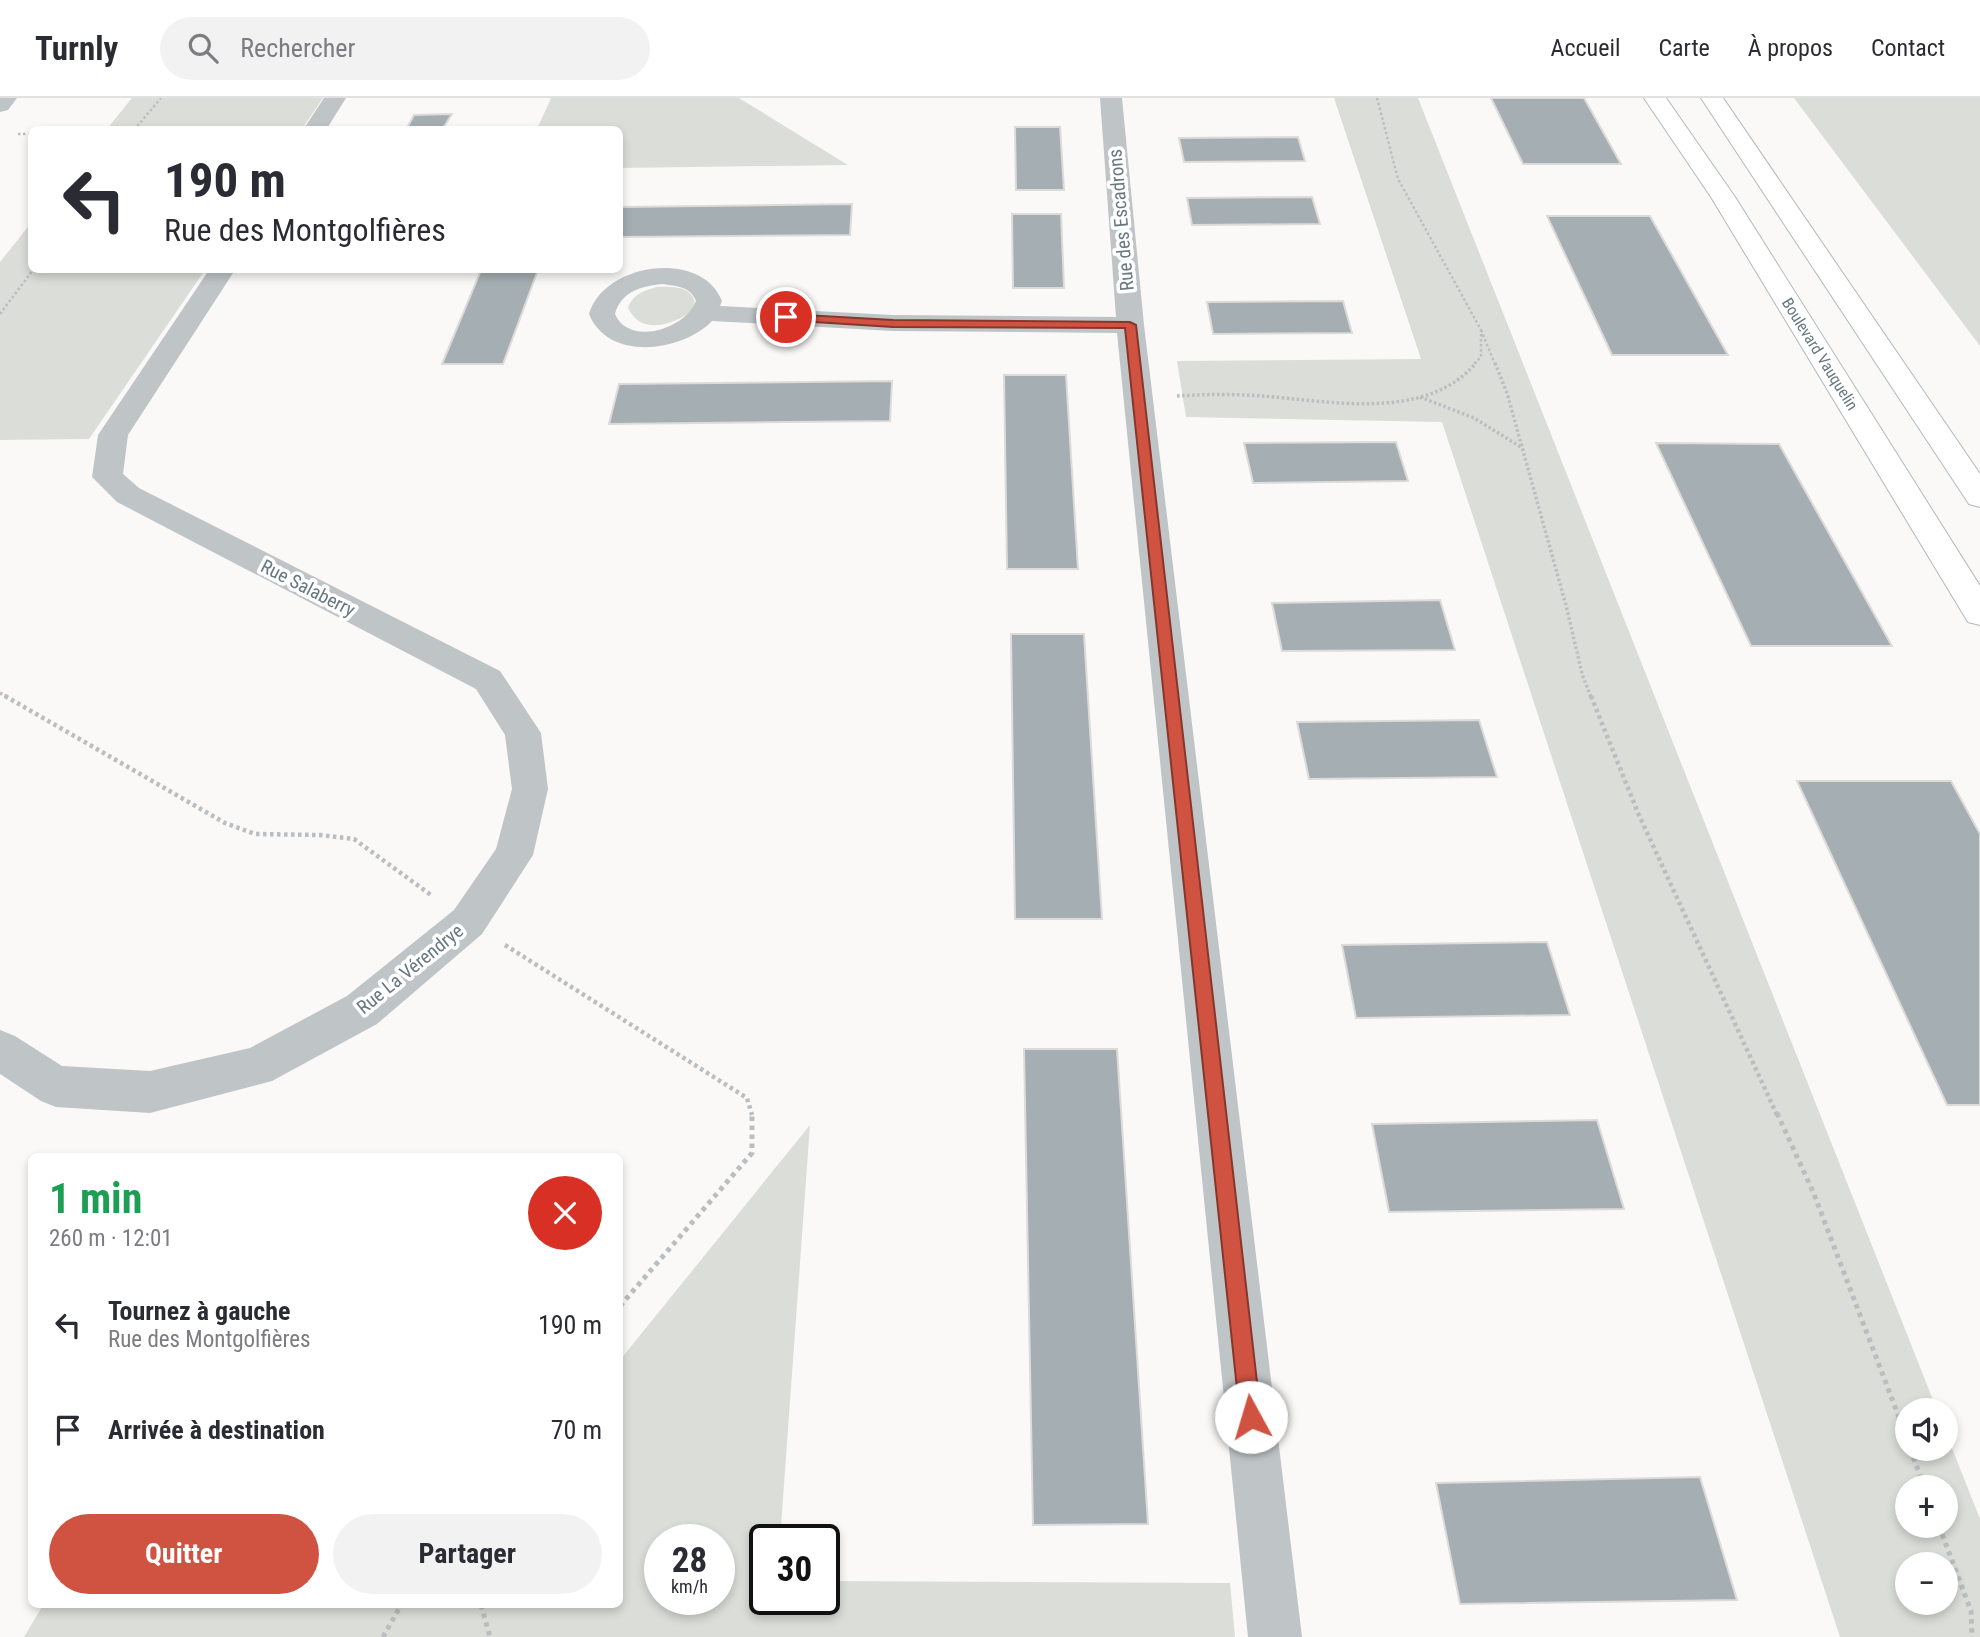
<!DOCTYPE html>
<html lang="fr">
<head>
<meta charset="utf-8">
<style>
	body { margin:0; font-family:"Roboto Condensed",sans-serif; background:#f2f2f3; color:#2b2b33; height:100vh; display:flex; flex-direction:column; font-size:26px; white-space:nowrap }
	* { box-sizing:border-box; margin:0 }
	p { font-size:23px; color:#7c7c81 }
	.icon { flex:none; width:38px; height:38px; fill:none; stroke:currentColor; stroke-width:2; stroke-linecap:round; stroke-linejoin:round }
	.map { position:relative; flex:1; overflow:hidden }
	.sheet { position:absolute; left:28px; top:1055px; width:595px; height:455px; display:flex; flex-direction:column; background:#fff; border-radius:10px; box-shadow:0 4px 10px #0003 }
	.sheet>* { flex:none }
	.hud { position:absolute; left:28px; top:28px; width:595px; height:147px; border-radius:10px; box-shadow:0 4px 10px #0003; background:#fff; color:#2b2b33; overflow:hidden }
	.controls { position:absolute; left:1895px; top:1300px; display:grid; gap:14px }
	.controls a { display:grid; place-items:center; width:63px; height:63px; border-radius:50%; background:#fff; box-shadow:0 4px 10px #0003; font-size:35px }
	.speed { position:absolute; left:644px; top:1426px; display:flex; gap:14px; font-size:35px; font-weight:700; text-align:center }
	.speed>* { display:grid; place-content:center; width:91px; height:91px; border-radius:50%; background:#fff; box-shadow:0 4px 10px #0003; line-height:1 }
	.speed small { font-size:18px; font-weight:400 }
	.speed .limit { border:4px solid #111; border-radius:10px; background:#fff; color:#111 }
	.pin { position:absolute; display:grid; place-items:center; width:60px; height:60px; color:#fff; margin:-30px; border:4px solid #fff; border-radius:50%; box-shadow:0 2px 7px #0007 }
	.me { position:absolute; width:77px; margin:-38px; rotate:354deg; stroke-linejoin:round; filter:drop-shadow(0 0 5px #0008) }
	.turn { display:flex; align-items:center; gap:24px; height:147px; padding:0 21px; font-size:32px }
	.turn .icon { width:91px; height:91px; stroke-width:2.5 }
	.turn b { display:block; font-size:49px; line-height:60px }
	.round { display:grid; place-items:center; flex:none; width:74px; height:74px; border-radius:37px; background:#f2f2f3 }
	.summary { display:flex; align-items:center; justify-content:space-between; height:119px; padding:0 21px }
	h1 { font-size:42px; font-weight:700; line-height:52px; color:#1e9e55 }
	.cta { display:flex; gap:14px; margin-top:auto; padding:14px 21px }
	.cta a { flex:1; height:80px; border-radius:42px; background:#d05342; color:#fff; font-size:28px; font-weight:700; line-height:80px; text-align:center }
	.cta a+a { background:#f2f2f3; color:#2b2b33 }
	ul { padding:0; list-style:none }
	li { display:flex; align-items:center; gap:21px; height:105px; padding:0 21px }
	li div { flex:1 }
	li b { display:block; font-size:26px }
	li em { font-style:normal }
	header { display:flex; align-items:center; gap:42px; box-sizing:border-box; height:98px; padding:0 35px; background:#fff; border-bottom:2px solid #e1e1e2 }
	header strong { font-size:33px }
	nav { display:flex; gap:38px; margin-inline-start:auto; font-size:24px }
	.search { width:490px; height:63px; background:#f2f2f3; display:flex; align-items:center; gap:18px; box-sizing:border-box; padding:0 24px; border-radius:38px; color:#7c7c81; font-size:26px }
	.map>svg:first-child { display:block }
	.green { fill:#dbded8; fill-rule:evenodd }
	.building { fill:#a5aeb2; stroke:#dcdbda; stroke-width:2 }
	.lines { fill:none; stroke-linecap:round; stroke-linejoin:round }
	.secondary-casing { stroke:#b2b9bc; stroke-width:2 }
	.path-far3 { stroke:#babec0; stroke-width:2.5; stroke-dasharray:2.5 2.5; stroke-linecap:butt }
	.path-far2 { stroke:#babec0; stroke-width:3.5; stroke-dasharray:2.5 2.5; stroke-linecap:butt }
	.path-far1 { stroke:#babec0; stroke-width:4.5; stroke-dasharray:3.5 3.5; stroke-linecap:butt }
	.path { stroke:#babec0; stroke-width:5; stroke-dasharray:4.5 4.5; stroke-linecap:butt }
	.street { fill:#bfc4c7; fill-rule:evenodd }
	.secondary { fill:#fff; fill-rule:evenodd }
	.route { fill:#d05342; stroke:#87362b; stroke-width:2 }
	.labels { text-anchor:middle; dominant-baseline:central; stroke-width:7; stroke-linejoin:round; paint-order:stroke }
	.far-street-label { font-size:16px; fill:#67787f; stroke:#fff }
	.street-label { font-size:19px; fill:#67787f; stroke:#fff }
</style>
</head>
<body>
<header>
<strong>Turnly</strong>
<div class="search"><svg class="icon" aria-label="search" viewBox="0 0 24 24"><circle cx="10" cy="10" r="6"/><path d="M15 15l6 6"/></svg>Rechercher</div>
<nav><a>Accueil</a><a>Carte</a><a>À propos</a><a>Contact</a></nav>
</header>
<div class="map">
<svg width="1980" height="1539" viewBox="0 0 1980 1539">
	<rect width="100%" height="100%" fill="#faf9f8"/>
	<path class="green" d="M132,0h191l-21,31h-195z
		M551,0h188l109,67 -228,3v-38l-83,-1z
		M1334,0h84l519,1312h-29v39h38v-16l34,86v118h-140l-398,-1215 -256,-5 -9,-56 244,-2zM1908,1390h38v38h-38zM1946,1466v39h-38v-39z
		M1794,0h186v248z
		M31,125l1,47h173l-116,169 -89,1v-178z
		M656,189c17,-1 41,-1 39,22 -20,15 -53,28 -67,-1 5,-14 14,-16 28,-21z
		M810,1027l-30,415h-15v60h59v-19l406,2 5,54h-1211l19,-32h577v-245zM719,1442v60h-59v-60z"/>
	<path class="building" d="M1491,0h93l37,66h-98z
		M452,16l-10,16h-36l8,-15z
		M1015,29h45l4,63h-48z
		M1298,39l7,24 -121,1 -5,-24z
		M1312,99l8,27 -128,1 -5,-27z
		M852,106l-2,31 -230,2v-30z
		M1012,116h49l3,74h-51z
		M1547,118h103l78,139h-116z
		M481,172h57l-35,94h-61z
		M1343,203l9,32 -139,1 -6,-32z
		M1004,277h62l12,194h-71z
		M892,283l-2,40 -281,3 10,-40z
		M1396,344l12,39 -155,2 -9,-40z
		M1656,345l123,1 113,202h-141z
		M1440,502l15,50 -173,1 -10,-48z
		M1011,536h73l18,285h-87z
		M1479,622l18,57 -188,2 -12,-57z
		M1797,683h154l29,53v271h-33z
		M1547,844l23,73 -214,3 -14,-73z
		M1024,951h93l31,475 -115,1z
		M1597,1022l27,89 -235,3 -17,-88z
		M1700,1379l37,123 -277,4 -24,-121z"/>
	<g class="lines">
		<g class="secondary-casing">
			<path id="secondary" d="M1644,0h22l69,99 245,389v39l-12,-3 -257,-425z
				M1701,0h22l257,376v33l-11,-3z"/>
		</g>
		<path class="path-far3" d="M1377,0l21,81 83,151v27l-7,7
			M134,32l27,-32
			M18,36h14
			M0,216l33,-44
			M1481,232l14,34"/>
		<path class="path-far2" d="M1495,265l12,30 60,216 15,65 9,23
			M1177,298c29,-2 57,-2 85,0 68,5 164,26 214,-33
			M1420,299l54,21 47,29
			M0,595l8,4"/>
		<path class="path-far1" d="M5,598l220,127 30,11 65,1 34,4 77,56
			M1591,598l47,117 139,302
			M505,847l242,153 5,17"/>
		<path class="path" d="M1777,1015l37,81 94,247
			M620,1208l132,-153v-40
			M1910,1351l15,39
			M1939,1428l32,85 1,26
			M481,1507l9,32
			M383,1539l18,-32"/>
		<path class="street" d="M0,0h17l-9,12 -8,2z
			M324,0h22l-20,32h-23z
			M1100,0h22l22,227 158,1312h-54l-131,-1304 -224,-2 -181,-10c-30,31 -104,41 -123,-7 15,-52 113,-65 133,-13l-2,5 173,9 223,2zM662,186c14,2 28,2 34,17 -10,28 -67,46 -81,13 6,-22 26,-28 47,-30z
			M209,172h26l-107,165 -5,39 16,14 361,183 41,62 7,56 -15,66 -51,79 -105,90 -105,57 -122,32 -94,-6 -15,-6 -41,-27v-44l15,6 47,30 88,5 100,-23 97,-52 107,-86 42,-61 16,-60 -7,-54 -29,-46 -359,-187 -25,-25 6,-42z"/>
		<use href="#secondary" class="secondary"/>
	</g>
	<path class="route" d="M786,216l107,6 237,2 6,3 125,1092 -3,7 -7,3 -8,-3 -3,-7 -115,-1089 -232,-1 -110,-7v-5z"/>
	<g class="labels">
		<g class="far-street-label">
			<text transform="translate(1820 256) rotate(58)">Boulevard Vauquelin</text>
		</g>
		<g class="street-label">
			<text transform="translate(1121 122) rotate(-95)">Rue des Escadrons</text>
			<text transform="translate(308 490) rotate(27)">Rue Salaberry</text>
			<text transform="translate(410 871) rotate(-39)">Rue La Vérendrye</text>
		</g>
	</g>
</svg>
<div class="controls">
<a><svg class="icon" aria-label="sound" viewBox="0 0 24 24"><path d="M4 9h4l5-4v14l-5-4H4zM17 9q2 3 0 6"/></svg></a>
<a>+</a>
<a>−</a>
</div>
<div class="speed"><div>28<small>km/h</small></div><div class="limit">30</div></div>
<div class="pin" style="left:786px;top:219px;background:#d93025"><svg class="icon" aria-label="arrive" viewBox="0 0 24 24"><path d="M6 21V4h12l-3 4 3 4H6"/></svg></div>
<svg class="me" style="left:1251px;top:1319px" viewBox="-20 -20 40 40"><circle r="19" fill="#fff"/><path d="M0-13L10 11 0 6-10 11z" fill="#d05342"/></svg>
<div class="hud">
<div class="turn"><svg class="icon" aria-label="left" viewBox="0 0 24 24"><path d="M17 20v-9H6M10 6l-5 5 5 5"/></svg><div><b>190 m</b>Rue des Montgolfières</div></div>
</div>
<section class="sheet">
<div class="summary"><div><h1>1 min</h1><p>260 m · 12:01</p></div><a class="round" style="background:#d93025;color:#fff"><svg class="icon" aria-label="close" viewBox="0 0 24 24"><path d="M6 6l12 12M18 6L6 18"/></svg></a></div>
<ul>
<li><svg class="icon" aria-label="left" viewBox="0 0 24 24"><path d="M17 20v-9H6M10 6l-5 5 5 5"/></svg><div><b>Tournez à gauche</b><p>Rue des Montgolfières</p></div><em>190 m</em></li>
<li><svg class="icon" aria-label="arrive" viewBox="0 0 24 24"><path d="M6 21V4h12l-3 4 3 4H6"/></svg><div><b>Arrivée à destination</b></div><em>70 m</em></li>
</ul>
<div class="cta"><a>Quitter</a><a>Partager</a></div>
</section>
</div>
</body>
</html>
